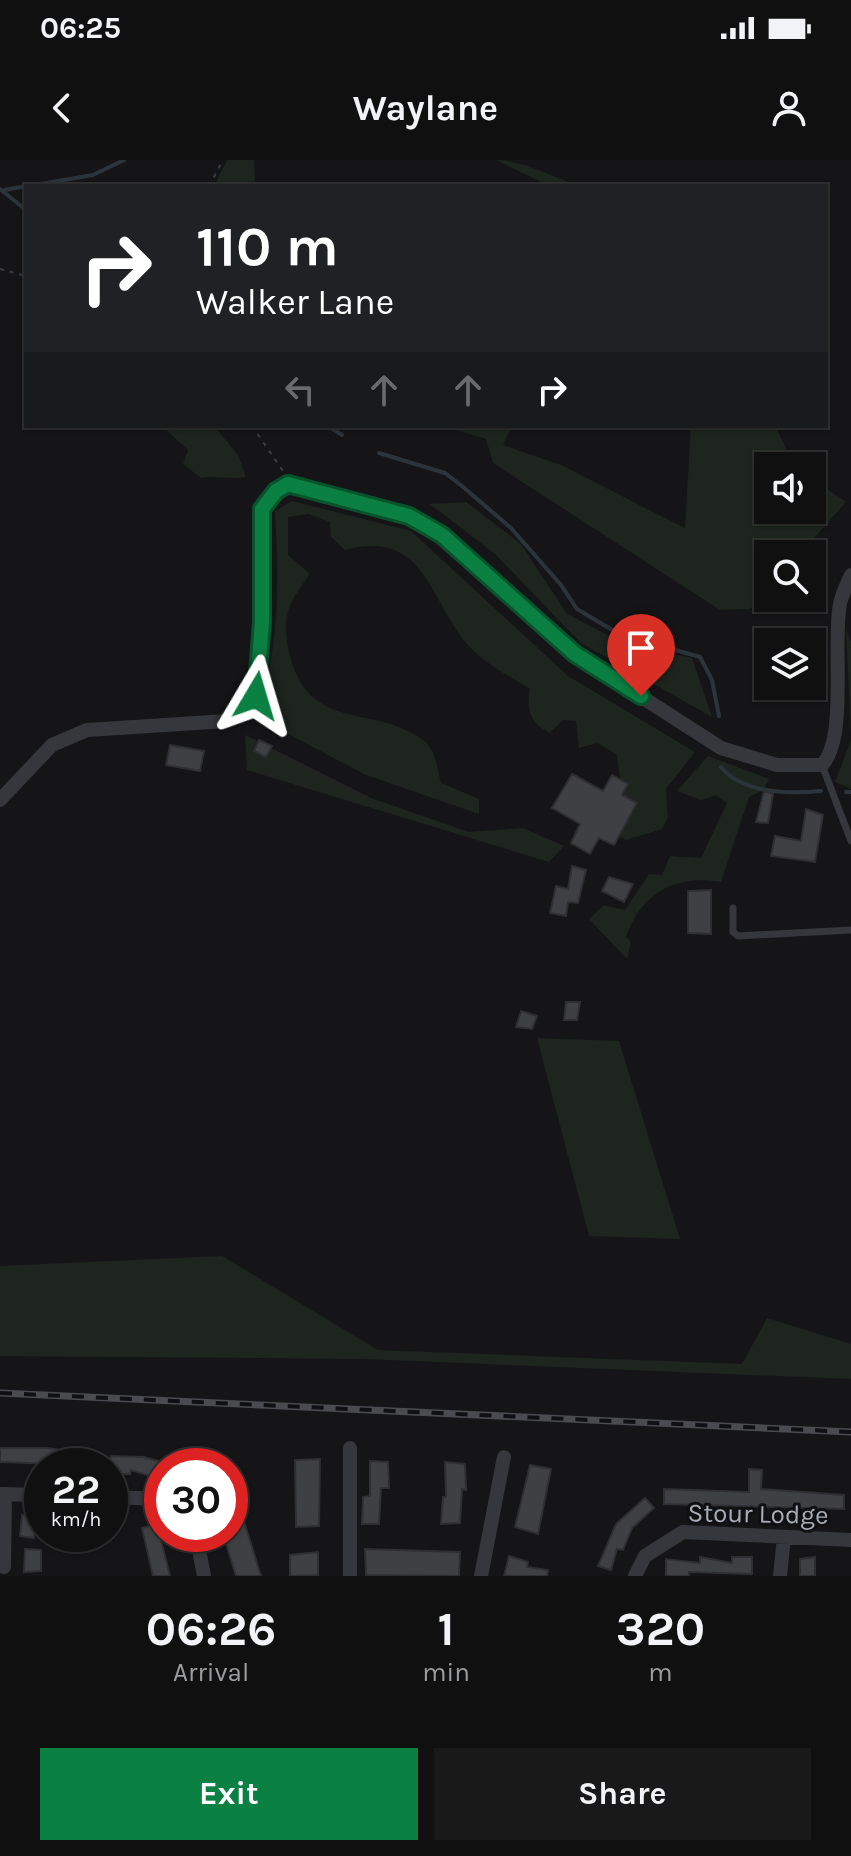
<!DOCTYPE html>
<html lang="en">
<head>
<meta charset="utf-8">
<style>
	body { margin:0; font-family:Karla,sans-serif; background:#19191a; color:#f1f3f6; height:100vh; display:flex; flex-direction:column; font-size:30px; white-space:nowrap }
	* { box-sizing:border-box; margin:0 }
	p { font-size:26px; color:#9c9d9f }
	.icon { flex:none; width:44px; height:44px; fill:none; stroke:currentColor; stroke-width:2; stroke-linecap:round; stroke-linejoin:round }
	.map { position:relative; height:1416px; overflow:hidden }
	.details { display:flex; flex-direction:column; background:#101011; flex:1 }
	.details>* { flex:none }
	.banner { position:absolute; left:24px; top:24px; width:804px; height:244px; border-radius:0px; box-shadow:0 2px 6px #0004,0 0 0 2px #303031; background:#202124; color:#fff; overflow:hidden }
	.tools { position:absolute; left:754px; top:292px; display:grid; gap:16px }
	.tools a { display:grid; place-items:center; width:72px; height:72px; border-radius:0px; background:#101011; box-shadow:0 2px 6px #0004,0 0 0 2px #303031; font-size:40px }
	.speed { position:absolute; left:24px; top:1288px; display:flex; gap:16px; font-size:40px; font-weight:700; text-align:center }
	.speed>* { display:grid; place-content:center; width:104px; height:104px; border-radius:50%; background:#101011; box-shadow:0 2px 6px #0004,0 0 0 2px #303031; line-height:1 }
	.speed small { font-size:20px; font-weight:400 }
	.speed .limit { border:12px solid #d22; background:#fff; color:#111 }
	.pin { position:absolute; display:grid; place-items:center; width:68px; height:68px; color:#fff; margin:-82px -34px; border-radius:50% 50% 50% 0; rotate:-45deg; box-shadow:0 0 8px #0007 }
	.pin .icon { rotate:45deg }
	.me { position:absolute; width:88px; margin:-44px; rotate:7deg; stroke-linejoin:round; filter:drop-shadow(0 0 6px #0008) }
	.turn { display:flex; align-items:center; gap:28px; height:168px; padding:0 40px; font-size:36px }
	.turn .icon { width:104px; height:104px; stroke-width:2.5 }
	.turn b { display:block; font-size:56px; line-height:68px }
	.lanes { display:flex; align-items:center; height:76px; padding:0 40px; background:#0003; justify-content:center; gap:40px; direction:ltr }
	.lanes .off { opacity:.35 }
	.eta { display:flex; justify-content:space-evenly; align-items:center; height:136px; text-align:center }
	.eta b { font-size:48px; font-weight:700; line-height:56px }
	.cta { display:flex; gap:16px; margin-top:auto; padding:16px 40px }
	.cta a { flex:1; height:92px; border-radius:0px; background:#0b8043; color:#fff; font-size:32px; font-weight:700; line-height:92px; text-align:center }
	.cta a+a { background:#19191a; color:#f1f3f6 }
	.status { display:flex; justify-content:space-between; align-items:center; height:56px; padding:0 40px; background:#101011; direction:ltr }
	.status svg { height:22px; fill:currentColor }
	header { display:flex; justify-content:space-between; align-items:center; height:104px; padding:0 40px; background:#101011; font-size:36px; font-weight:700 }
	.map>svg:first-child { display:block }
	.green { fill:#1d251e }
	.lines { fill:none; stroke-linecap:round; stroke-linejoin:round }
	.stream { stroke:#2b343b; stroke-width:4 }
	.building { fill:#3f4044; stroke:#2f2f33; stroke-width:2 }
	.path { stroke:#3c3e43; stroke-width:2; stroke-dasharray:4 6; stroke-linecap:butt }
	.service { stroke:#36373c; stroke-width:7 }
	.minor { stroke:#36373c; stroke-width:14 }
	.rail-casing { stroke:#494b51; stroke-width:7 }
	.rail { stroke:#101012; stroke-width:4; stroke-dasharray:12; stroke-linecap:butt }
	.route-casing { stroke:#07532c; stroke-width:20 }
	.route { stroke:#0b8043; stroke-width:14 }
	.labels { text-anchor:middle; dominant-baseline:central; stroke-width:6; stroke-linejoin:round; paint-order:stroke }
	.street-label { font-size:26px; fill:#a7acb7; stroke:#101012 }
</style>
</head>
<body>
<div class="status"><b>06:25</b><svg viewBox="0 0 49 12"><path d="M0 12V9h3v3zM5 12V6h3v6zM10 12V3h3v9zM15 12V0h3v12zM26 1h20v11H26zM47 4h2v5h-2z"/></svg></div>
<header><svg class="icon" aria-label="back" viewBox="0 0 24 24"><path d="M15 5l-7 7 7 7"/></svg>Waylane<svg class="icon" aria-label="person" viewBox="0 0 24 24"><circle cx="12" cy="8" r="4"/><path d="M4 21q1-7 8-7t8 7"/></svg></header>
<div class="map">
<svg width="851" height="1416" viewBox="0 0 851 1416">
	<rect width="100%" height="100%" fill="#151517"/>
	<path class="green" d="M227,0h27l1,26h-41z
		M496,0c27,0 57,18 84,26h-30z
		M162,266h52l24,29 8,22c-16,3 -29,-2 -45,1l-18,-14 5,-14z
		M444,266h68l-9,19 58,20 124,63 6,-102h84l20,40h-27v44h44v-31l34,23 -46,52h-32v35l-18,20 -30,1 -227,-147 -7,-24z
		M292,341l119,30 157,145 127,76 -29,37 2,28 -6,12 -36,11 -9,-5 18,-28 -12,-7 -6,-45 -19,-12 -19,5 -3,-27 -13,-1 -13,13c-20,-10 -24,-23 -20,-44 -17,-11 -38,-21 -53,-35 -48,-43 -46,-127 -132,-104l-14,-13 -1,-15 -22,-8 -20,3v38l22,19c-21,29 -29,41 -21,78 19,81 80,51 133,87 14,10 15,29 19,44l38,16v15l-113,-39 -110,-58c24,-68 23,-134 19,-206z
		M466,342l55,42 46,70 60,31 65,13 20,59 -131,-74 -86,-89 -65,-50z
		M846,469l5,13v92z
		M245,575l126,63 98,34 54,-4 41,18 -15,16 -302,-92z
		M851,580v49l-16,-7z
		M708,596l61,23 -6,11 -14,7 -28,85c-45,-8 -80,11 -95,55l5,5 -4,17 -38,-40 15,-14 21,5 24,-36 13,1 8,-19 31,2 26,-55 -11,-8 -15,5 -24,-9z
		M537,878l82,3 61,198 -91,-3z
		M222,1096l156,94 364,14 25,-46 84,26v35l-487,-20 -364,-3v-90z"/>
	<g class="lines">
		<path class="stream" d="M29,26l64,-11 31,-15
			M0,29l26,21
			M5,30l21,-4
			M328,266l14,9
			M379,293l66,20 17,13 49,42 50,57 16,24 42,25 81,23 12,23 7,36
			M721,607c22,27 68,27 100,24
			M846,632h5"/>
	</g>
	<path class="building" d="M259,580l13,6 -6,11 -12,-6z
		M170,585l34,6 -4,20 -34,-6z
		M572,614l31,17 9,-16 16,9 -6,11 15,8 -23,42 -15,-7 -9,16 -19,-11 9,-19 -28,-16z
		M764,631l9,3 -5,29 -12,-1z
		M806,649l17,6 -8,47 -44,-6 4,-20 26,5z
		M572,706l14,4 -8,33 -10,-1 -2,14 -16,-3 6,-27 12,3z
		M609,717l24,7 -9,18 -22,-11z
		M711,730v44l-23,-1v-42z
		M566,842h14l-3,18h-13z
		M521,851l16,5 -5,13 -16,-2z
		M0,1288h48l62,11 1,-3 33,1 21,6 -5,16 -29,-9 -1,4h-20v-8l-110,-4z
		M320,1299l-1,67 -23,1 -1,-67z
		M370,1301l18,1 1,26h-8l-2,36h-17l1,-27 7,-1z
		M445,1302l20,2 1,26 -4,-1 -2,34 -19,1 2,-27h3z
		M530,1305l21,4 -13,65 -23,-7z
		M749,1309l13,1 -1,19 83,6v14l-180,-5v-15l85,3z
		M230,1313l11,28 -3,1 23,74h-25l-13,-42h7z
		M645,1338l9,10 -22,20 -9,22 -6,-1 -6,21 -13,-4 18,-42z
		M22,1355h15l-3,23 -14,-2z
		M157,1364l13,52h-17l-11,-48z
		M25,1389l16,1v21l-17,1z
		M365,1389l95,3 -1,24 -93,-1z
		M318,1392v23l-28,1v-21z
		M509,1396l19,6 -1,5 21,3 -1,6h-43z
		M700,1397l32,6v-6h20v17l-63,-2v4h-23v-17l34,4z
		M815,1397v19h-15v-17z"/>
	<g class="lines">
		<path class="path" d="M209,26l14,-26
			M0,109l26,7
			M252,266l31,45"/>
		<path class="service" d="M822,605l29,76
			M733,748v24l5,4 113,-6"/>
		<path class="minor" d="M0,640l52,-55 35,-15 140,-9c23,-10 29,-25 33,-49l2,-163 14,-18 12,-7 121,32 33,19 133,119 146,94 56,17h45c26,-27 10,-121 18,-161 2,-10 7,-20 11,-29
			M0,1334l42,1
			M110,1337l52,2
			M196,1374l8,42
			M4,1407l1,-73
			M350,1416v-128
			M481,1416l23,-119
			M635,1416l10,-20 38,-24 168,8
			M780,1416l4,-39"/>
		<g class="rail-casing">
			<path id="rail" d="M0,1233l851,39"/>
		</g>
		<use href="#rail" class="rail"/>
	</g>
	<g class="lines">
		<g class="route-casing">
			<path id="route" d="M256,536l6,-74v-113l14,-18 12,-7 121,32 33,19 133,119 66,42"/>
		</g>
		<use href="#route" class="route"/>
	</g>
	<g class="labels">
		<g class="street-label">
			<text transform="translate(758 1354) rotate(1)">Stour Lodge</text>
		</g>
	</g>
</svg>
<div class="tools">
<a><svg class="icon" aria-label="sound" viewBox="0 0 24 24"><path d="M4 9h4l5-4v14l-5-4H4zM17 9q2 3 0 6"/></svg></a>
<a><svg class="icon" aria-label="search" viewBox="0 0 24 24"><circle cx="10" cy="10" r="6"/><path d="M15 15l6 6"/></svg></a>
<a><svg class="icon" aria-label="layers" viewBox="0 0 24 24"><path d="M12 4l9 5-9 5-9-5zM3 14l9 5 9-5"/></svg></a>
</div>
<div class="speed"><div>22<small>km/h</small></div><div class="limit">30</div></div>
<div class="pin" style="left:641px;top:536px;background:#d93025"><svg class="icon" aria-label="arrive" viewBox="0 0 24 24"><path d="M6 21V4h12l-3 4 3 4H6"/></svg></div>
<svg class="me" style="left:256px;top:536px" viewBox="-20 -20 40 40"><path d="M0-17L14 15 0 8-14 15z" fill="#0b8043" stroke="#fff" stroke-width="4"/></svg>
<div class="banner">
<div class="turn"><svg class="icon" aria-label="right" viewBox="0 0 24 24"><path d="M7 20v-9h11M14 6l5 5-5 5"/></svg><div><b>110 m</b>Walker Lane</div></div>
<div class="lanes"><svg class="icon off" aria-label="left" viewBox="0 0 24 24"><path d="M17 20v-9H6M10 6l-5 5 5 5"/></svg><svg class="icon off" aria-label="ahead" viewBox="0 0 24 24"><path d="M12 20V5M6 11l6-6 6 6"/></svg><svg class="icon off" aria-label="ahead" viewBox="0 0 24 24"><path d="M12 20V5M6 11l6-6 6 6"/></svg><svg class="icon" aria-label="right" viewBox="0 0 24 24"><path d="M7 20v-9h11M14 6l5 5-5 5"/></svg></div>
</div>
</div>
<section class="details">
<div class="eta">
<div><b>06:26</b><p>Arrival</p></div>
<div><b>1</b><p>min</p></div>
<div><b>320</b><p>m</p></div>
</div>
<div class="cta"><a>Exit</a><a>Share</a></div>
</section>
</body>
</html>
